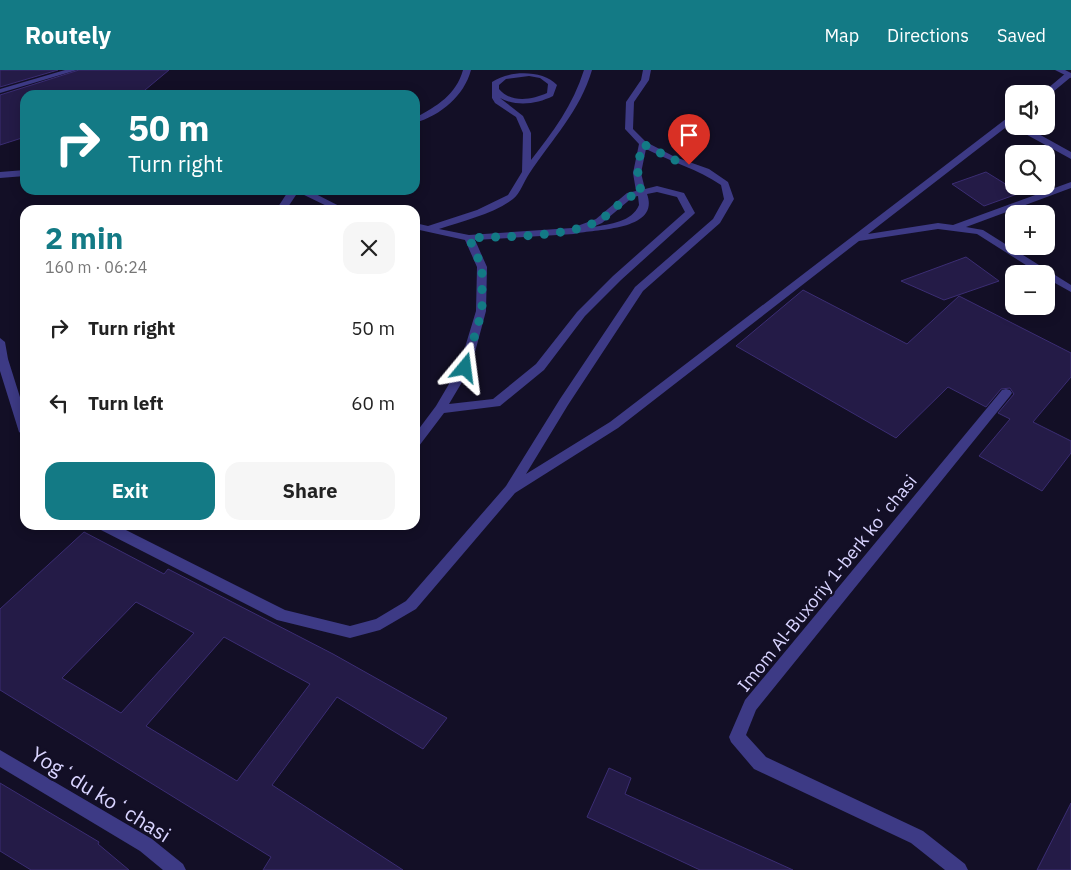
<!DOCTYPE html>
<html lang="en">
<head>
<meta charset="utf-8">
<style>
	body { margin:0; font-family:"IBM Plex Sans",sans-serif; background:#f6f6f6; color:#222; height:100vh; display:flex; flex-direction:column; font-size:19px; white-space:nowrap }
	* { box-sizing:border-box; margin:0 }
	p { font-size:16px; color:#767676 }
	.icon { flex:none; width:28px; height:28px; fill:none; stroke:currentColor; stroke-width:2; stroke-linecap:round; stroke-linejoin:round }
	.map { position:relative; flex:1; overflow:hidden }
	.panel { position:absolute; left:20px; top:135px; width:400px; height:325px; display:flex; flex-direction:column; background:#fff; border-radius:15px; box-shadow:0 2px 12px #0003 }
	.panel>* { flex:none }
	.banner { position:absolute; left:20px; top:20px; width:400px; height:105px; border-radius:15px; box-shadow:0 2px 12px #0003; background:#137a85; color:#fff; overflow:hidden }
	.controls { position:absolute; left:1005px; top:15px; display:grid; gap:10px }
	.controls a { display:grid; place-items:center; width:50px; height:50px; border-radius:10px; background:#fff; box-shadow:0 2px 12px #0003; font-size:25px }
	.pin { position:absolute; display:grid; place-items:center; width:42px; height:42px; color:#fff; margin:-51px -21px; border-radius:50% 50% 50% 0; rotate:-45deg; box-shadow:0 0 5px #0007 }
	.pin .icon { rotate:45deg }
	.me { position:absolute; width:55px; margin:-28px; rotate:16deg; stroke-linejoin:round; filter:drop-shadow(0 0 4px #0008) }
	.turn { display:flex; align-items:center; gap:18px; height:105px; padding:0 25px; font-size:22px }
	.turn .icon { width:65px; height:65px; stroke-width:2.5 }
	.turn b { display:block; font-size:35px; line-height:42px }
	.round { display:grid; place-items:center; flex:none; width:52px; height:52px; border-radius:15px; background:#f6f6f6 }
	.head { display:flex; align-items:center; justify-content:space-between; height:85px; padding:0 25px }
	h1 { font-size:30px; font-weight:700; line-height:38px; color:#137a85 }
	.button { display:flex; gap:10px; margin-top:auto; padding:10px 25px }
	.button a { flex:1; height:58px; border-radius:15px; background:#137a85; color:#fff; font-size:20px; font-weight:700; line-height:58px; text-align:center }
	.button a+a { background:#f6f6f6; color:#222 }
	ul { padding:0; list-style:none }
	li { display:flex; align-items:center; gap:15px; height:75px; padding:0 25px }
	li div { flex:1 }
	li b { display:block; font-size:19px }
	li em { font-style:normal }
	header { display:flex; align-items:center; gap:30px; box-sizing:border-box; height:70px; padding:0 25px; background:#137a85; color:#fff }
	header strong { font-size:24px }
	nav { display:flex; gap:28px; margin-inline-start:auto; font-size:18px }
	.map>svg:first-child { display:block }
	.building { fill:#241b47; stroke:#3b2d73; fill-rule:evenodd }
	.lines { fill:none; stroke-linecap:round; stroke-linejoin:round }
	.service { fill:#3d3a85; fill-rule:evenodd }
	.minor { fill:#3d3a85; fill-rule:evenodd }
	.tertiary { fill:#3d3a85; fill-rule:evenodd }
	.route { stroke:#137a85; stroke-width:9; stroke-dasharray:0 16.2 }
	.labels { text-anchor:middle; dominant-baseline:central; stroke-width:5; stroke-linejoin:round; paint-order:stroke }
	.street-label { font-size:18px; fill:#d9d4ff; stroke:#130f26 }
	.near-street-label { font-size:21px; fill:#d9d4ff; stroke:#130f26 }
</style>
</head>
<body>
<header>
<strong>Routely</strong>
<nav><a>Map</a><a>Directions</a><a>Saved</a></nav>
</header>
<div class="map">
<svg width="1071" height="800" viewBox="0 0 1071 800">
	<rect width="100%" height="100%" fill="#130f26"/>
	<path class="building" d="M0,0h58l-58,17z
		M79,0h90l-30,25h-114v42l-25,8v-50z
		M986,102l34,21 -36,13 -32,-22z
		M966,187l33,24 -55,19 -43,-19z
		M803,220l104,54 52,-48 112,57v24l-38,45 38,19v12l-29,38 -63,-35 31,-37 -12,-6 16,-19 -4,-6 -9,1 -15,18 -38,-20 -52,51 -160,-92z
		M84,462l80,42 4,-5 165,85 114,64 -24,31 -86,-52 -65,88 131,85h-140l8,-13 -271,-167v-81zM136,532l58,31 -73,80 -59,-35zM224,567l86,47 -73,97 -91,-55z
		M609,698l22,10 -6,16 168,76h-93l-113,-53z
		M0,713l99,59 -1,2 31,26h-98l-31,-19z
		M1071,733v67h-34z"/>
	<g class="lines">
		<path class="service" d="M65,0h12l-77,23v-4z
			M463,0h8c-7,26 -30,45 -56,53v-5c22,-12 41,-23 48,-48z
			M584,0h8c-12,41 -40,69 -63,104 -5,7 -9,20 -16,25 -19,15 -51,22 -74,30l30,6 103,-7 24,-9 31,-26 9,-2 -3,-18 6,-29 -14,-15 1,-27 15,-22 2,-10h8l-2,10 -15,22 -1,27 13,13 29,15 34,12 19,13 6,17 -14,24 -77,68 -75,114 -42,69 84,-52 401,-307h3v6l-146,113 70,-11 15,2 118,-43v6l-105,39 17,3 88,55v7l-25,-14v-4h-6l-63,-40 -39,-5 -79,12 -241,187 -103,65 -99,116 -36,21 -30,8 -73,-18 -178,-91 -2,-4h19l169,85 65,16 26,-7 30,-18 100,-115 54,-87 75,-112 78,-68 11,-20 -3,-14c-23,-16 -50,-23 -75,-36l-5,24 4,16 12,-3 27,7 11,20 -2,2 -72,65 -36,36 -41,54 -44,36 -56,7 -25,33 -4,1v-13l21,-28 23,-39 17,-56 1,-44 -12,-27 -50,-11v-6l13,3 49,-16 31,-15 14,-23 1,-39 -7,-16 -21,-14 -3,-5v-16c17,-12 51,-12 65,3l-4,11c-16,8 -36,11 -53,2l23,18 8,17v27c22,-28 42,-55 53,-90zM529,6l11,2 8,6 -1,9c-15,7 -37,10 -48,-4v-4l7,-6zM657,122l20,5 8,15 -72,64 -36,36 -41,52 -43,35 -44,5 22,-37 15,-56 1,-44 -12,-27 99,-6c17,-5 87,-2 73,-40zM638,126l1,9c-7,17 -29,19 -46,22l9,-4 31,-26z
			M1066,3h5v4l-23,19 -7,-2z
			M1020,57h6l45,25v7l-51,-28z
			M25,100v6l-25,2v-6z
			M289,120h19l39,20h-12l-37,-18 -12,18h-10z
			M0,268l5,4 3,17 17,54v23l-6,-4 -19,-61z"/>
		<path class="minor" d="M0,283l8,6 -2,3h-6z
			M1006,319l4,1 2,3 -2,3 -254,314 -10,25 20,22 157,74 42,33 3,6h-23l-34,-27 -157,-74 -23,-27 -2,-5 16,-37 257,-310z
			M0,680l152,89 31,25 3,6h-23l-23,-19 -140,-84z"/>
		<path class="tertiary" d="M1055,0h10l6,3v5z"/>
	</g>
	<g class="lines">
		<path class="route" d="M465,298l17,-57v-44l-13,-29c36,-2 97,0 129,-17 17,-9 22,-24 44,-28 -7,-17 -4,-32 1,-49l29,15 17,6"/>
	</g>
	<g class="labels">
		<g class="street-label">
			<text transform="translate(827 513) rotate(-51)">Imom Al-Buxoriy 1-berk koʻchasi</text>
		</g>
		<g class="near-street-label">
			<text transform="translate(101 724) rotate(32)">Yogʻdu koʻchasi</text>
		</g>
	</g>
</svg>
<div class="controls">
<a><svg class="icon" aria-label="sound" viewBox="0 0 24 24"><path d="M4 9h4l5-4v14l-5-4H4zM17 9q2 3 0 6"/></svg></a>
<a><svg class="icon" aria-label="search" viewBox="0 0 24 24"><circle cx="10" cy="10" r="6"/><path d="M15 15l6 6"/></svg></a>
<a>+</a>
<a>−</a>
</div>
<div class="pin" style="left:689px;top:95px;background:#d93025"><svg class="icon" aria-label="arrive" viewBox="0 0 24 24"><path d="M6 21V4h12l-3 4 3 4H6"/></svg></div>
<svg class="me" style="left:465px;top:298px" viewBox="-20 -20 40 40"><path d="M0-17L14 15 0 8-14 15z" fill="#137a85" stroke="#fff" stroke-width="4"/></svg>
<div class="banner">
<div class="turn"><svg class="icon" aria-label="right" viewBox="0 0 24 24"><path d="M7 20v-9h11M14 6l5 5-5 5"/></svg><div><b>50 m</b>Turn right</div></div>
</div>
<section class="panel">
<div class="head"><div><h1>2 min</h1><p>160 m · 06:24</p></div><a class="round"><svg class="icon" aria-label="close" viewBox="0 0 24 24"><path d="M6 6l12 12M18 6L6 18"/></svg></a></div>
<ul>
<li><svg class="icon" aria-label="right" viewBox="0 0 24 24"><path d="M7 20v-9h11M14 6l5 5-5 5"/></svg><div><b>Turn right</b></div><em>50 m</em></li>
<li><svg class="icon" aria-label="left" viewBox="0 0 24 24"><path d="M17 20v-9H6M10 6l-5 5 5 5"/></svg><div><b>Turn left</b></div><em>60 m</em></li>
</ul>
<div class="button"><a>Exit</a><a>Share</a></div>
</section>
</div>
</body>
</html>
